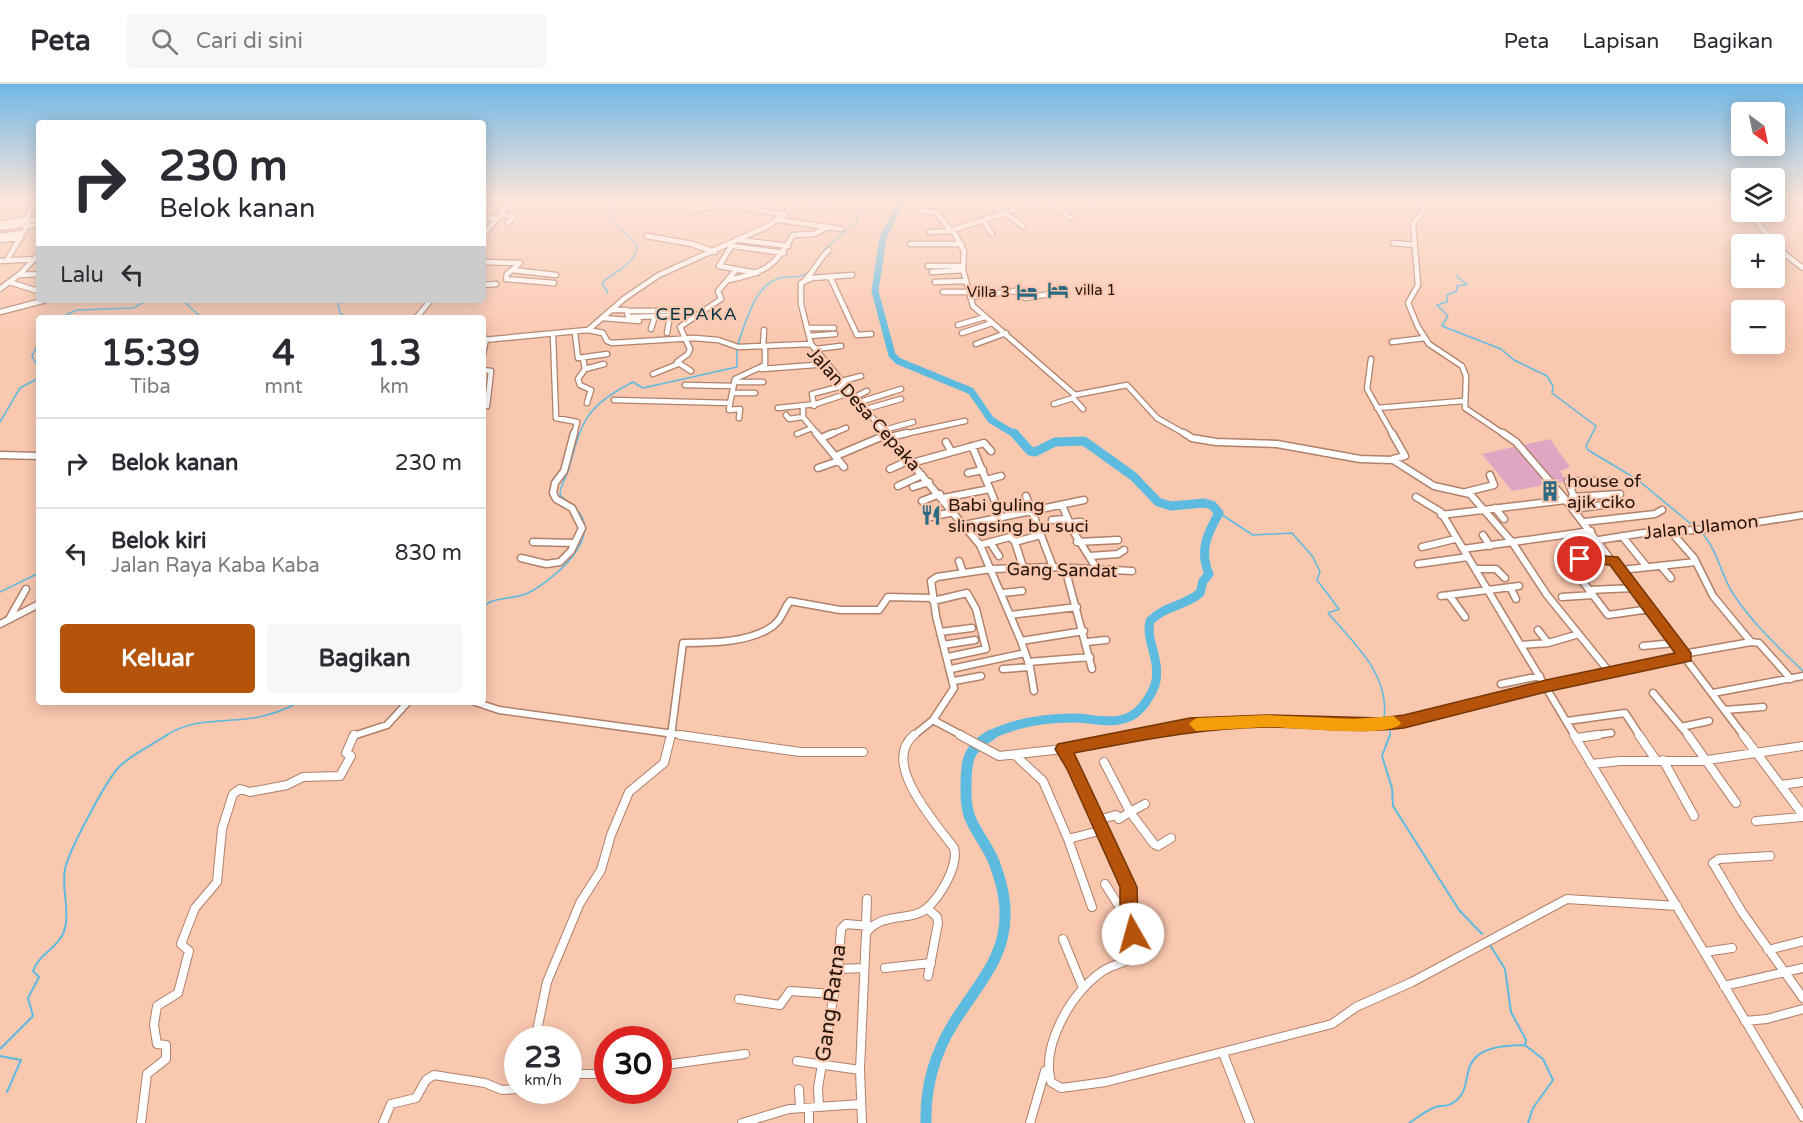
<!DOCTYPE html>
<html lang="id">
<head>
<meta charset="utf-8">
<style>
	body { margin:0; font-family:"Varela Round",sans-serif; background:#f7f7f7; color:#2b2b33; height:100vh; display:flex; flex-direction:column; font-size:22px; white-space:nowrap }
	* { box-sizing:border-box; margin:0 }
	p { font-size:20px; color:#7c7c81 }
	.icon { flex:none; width:33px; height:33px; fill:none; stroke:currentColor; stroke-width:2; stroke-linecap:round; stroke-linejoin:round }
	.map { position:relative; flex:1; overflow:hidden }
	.sheet { position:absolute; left:36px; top:231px; width:450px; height:390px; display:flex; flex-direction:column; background:#fff; border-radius:6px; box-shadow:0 3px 15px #0003 }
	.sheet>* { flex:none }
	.banner { position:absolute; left:36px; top:36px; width:450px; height:183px; border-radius:6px; box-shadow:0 3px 15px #0003; background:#fff; color:#2b2b33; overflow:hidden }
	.needle { width:39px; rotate:147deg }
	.buttons { position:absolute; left:1731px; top:18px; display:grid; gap:12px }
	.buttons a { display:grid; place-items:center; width:54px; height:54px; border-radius:6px; background:#fff; box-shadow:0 3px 15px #0003; font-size:30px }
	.speed { position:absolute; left:504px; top:942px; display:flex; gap:12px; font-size:30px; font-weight:700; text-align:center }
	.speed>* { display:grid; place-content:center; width:78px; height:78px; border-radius:50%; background:#fff; box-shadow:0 3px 15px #0003; line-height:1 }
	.speed small { font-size:15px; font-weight:400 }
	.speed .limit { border:9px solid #d22; background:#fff; color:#111 }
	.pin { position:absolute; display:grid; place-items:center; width:51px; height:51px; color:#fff; margin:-26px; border:3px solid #fff; border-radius:50%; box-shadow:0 2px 6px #0007 }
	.me { position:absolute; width:66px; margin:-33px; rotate:353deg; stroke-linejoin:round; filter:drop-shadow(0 0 4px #0008) }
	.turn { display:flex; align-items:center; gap:21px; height:126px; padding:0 24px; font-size:27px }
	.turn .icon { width:78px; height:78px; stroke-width:2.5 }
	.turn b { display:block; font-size:42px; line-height:51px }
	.then { display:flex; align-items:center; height:57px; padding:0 24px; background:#0003; gap:12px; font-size:22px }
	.eta { display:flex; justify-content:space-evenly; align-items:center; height:102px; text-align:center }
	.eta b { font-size:36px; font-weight:700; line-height:42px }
	.cta { display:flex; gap:12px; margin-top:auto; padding:12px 24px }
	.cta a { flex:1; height:69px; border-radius:6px; background:#b45309; color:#fff; font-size:24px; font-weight:700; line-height:69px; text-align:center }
	.cta a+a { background:#f7f7f7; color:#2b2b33 }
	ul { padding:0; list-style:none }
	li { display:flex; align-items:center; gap:18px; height:90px; padding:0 24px; border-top:2px solid #e1e1e2 }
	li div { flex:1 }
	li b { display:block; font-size:22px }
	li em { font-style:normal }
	header { display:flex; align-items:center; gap:36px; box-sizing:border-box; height:84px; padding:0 30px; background:#fff; border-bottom:2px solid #e1e1e2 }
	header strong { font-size:28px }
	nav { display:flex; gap:33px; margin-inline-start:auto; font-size:21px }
	.search { width:420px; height:54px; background:#f7f7f7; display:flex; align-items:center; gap:15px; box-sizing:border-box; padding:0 21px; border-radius:6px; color:#7c7c81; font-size:22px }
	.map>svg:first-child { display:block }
	.green { fill:#e1a5c4 }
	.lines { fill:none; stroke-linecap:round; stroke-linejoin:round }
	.stream-far1 { stroke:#5dbbe0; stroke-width:1.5 }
	.stream { stroke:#5dbbe0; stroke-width:2 }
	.river-far2 { stroke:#5dbbe0; stroke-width:7 }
	.river-far1 { stroke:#5dbbe0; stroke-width:9 }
	.river { stroke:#5dbbe0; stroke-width:11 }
	.minor-far2-casing { stroke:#b0816b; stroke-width:7 }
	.minor-far1-casing { stroke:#b0816b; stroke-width:9 }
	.minor-casing { stroke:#b0816b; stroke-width:10 }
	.minor-far2 { stroke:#fff; stroke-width:4.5 }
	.minor-far1 { stroke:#fff; stroke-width:6 }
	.minor { stroke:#fff; stroke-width:8 }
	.route { fill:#b45309; stroke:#753606; stroke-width:1.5 }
	.slow { fill:#f59e0b }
	.labels { text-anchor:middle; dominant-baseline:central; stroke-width:4.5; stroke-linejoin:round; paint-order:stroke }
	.far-poi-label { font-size:15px; fill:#26150c; stroke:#fac7af; text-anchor:start }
	.far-quarter-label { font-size:18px; letter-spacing:1.5px; fill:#003445; stroke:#fac7af }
	.street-label { font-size:18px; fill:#26150c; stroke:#fac7af }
	.poi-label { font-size:18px; fill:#26150c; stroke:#fac7af; text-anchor:start }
	.near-street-label { font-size:21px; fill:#26150c; stroke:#fac7af }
</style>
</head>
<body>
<header>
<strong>Peta</strong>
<div class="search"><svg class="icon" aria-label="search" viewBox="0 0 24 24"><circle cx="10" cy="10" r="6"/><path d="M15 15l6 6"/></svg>Cari di sini</div>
<nav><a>Peta</a><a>Lapisan</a><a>Bagikan</a></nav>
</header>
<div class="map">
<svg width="1803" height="1039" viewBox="0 0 1803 1039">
	<rect width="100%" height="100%" fill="#fac7af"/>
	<path class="green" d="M1550,355l20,28 -10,4 6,10 -54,10 -30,-37z"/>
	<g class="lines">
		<path class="stream-far1" d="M817,178l7,-12 33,-29 -1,-22
			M1458,191l-1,2 10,7 -10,2v5l-10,4v7l-10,3 11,11 -6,10 59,23 13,11 33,16 6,10 -1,7 44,33 -10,20 2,4 50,30 53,44
			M608,209l-6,-10c13,-12 34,-18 35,-38l-29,-27 2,-19
			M182,216l20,18
			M337,216l3,13 7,5
			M59,234l18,-8 56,-2 15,-8
			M39,258l-7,14 7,13
			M738,260c7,-20 16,-57 39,-65 11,-4 21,1 32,-7
			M0,338l20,-34 19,-10
			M567,417l-7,-6c0,-11 6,-16 9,-26 12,-48 18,-64 64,-87l10,6 94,-21v-18
			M1219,429l34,22 39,-2 21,24 7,15 -3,8 22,29 -11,4c25,29 62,62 56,104l3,4
			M1700,447c17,17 20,41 32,61 19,30 45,54 71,79
			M0,508l39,-19
			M483,522c14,-10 30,-6 45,-13 25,-13 78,-56 47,-85
			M165,652c26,-17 51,-14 81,-17 18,-2 37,-8 53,-17
			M1390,652v-12"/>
		<path class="stream" d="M1390,651l-8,21 10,32 1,18 66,104 23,24
			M1526,962l17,13 10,21 -20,28 -5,15
			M0,965l33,-33 -5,-18 11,-21 -6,-6c6,-18 28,-24 32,-43 5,-20 -4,-39 0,-59 4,-19 40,-86 53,-101 12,-13 34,-23 49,-33
			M0,972l21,4 -14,32
			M1409,1039c8,-5 15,-11 24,-15 5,-3 13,-1 18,-4 32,-17 -8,-59 74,-59l1,-5 -15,-28 -6,-43 -15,-24"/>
		<path class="river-far2" d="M902,115l-19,39 -8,53 17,64 6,6 73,30 20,29 25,15"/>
		<path class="river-far1" d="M988,652c26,-13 57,-18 86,-18 17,0 38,7 55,-1 12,-5 22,-21 26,-32 7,-24 -10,-44 -5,-64 14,-15 35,-15 50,-28l3,-12 6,-7c-10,-23 -2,-40 10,-61l-7,-8 -8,-2 -33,3 -13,-4 -25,-26 -49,-35 -29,1 -20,10 -5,-1 -16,-18"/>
		<path class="river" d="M926,1039c-1,-36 8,-68 27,-99 23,-38 54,-66 52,-113 0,-17 -5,-33 -11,-49 -6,-15 -17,-28 -24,-44 -4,-11 -4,-19 -4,-31 0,-26 1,-38 25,-52"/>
		<g class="minor-far2-casing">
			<path id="minor-far2" d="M787,115l14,2
				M1046,115l-93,31 11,21 -1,19 10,36 102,89 -2,3 10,11
				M1050,115l20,19
				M1086,115l4,7
				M1421,115l3,12 -11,13 5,61 -10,18 10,24 11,17 33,22 4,10 -1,32 40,27
				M1461,115l42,1
				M802,116l29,4
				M0,121h33
				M772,121l-32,-2 -3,3 48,9
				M1785,121l18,-3
				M1774,123l11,-2 -5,-6
				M997,124l8,6
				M688,126l50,-6
				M917,127l19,1 15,19
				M1747,128l39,43 17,13
				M1006,130l17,12
				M502,131l12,1 -6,7
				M483,134h16
				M779,136l62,9
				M983,136l9,14
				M27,137l12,-2
				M0,140l27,-5
				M27,142l2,-14 9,-13
				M0,144l27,-4
				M930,148l23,-1
				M483,151l31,-36
				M0,152l22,-3
				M647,152l45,8 23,8
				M0,156l21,-2
				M740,156l48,6
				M1393,159l22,2
				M910,160h52
				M732,161l-13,21 38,7
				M732,162l52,7
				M7,176l20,-34 12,-1
				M0,177l35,-2
				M483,178l37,1 -13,11 -1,5 48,4
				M928,182h35
				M512,186l44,5
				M932,188l31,-2
				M20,191l19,-1
				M831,195l26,56 14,-1
				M728,196c36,-7 47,-13 65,-45l21,-1 14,-7
				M805,196c10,-10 16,-24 24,-30
				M9,198l29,9
				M935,198l31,-1
				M483,201l13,-1
				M0,205l21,-16 18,-19
				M943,208h25
				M970,213l45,-6 10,7 25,-4
				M612,226h15l1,7 42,-1 -3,17
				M628,227h58
				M0,228l46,-12
				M416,234l15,-18
				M603,234l36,3
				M958,241l27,-8
				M808,244h26
				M651,245l4,-13
				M588,246l15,3 4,8 5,2 82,-5 24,2 20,7 73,-3 76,91
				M575,249l3,25 29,-4
				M962,249l30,-10
				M553,251l3,83 21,4 -3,13
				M809,252l26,-2
				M483,256l105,-10 37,-32 34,-23 109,-49 35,-27
				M1392,258l33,-4
				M811,260l-10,-40v-21l11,-5 40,-3
				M976,260l30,-11
				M763,262l1,-16
				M815,265l26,-3
				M483,270l3,-15
				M583,274l2,11 -7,10 2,6 11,5 -4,13
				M1371,275l-4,30 26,46
				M585,285l19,-5
				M761,285l67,-5
				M483,286l8,1 -4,35
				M691,287l-14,-9 11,-8 2,-5 -10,-22 41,-28 -3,-8 18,-21
				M653,290l25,-10
				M842,297l19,-5
				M734,298h29
				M685,301l48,1
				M732,309h23
				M1075,311l52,-10 30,33 30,17
				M855,313l12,-6
				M614,316l116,3 5,-24 30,-14v-19
				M860,318l41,-13
				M730,319l-1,7 11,-1 -1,9
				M1054,320l19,-6
				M814,322l-2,-12 34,-9
				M778,324l38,-4 36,-12
				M1377,324l86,-7
				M803,325v8l15,18
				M866,325l35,-10
				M786,331l3,4 14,-2
				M884,346l29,-8
				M797,350l15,-6
				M829,351l17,-7
				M886,351l2,-1
				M900,351l65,-14"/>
		</g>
		<g class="minor-far1-casing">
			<path id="minor-far1" d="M816,349l28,34
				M886,349l94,112 41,96 9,26 4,24
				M1184,349l8,5 24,4 61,2 83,15 33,1 41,26 36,8 42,48 35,53 64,79
				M1392,349l13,23 -12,3
				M1503,349l13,9 49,57 179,237
				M890,353l17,-4
				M821,354l12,-5
				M946,358l5,9
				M972,362l29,70
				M0,371l39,1
				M836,372l52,-22
				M912,379l72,-20 7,8
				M818,384l20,-7
				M890,385l20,-9
				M968,389l15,-3
				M986,396l15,-4
				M898,402l24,-11
				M913,403l16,-5
				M1466,408l28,-7 -4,-10
				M1026,412l27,71
				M1416,413l25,15 134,224
				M1572,413l48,-3
				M1574,413l-6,-16h45
				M943,414l47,-9
				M922,417l18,-7
				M1062,421l11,26 24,38
				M1495,424l9,11
				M1573,425l45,-6
				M1441,431l125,-15
				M931,433l22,-5
				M1052,436l13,-1
				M1584,438l71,-8 7,-4
				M1066,439l15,-1
				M964,441l120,-25
				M1672,449l22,25 19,38 38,46 8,1 32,36
				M1483,451l7,11
				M1622,452l25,31
				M1599,456l44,-7 70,-4 90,-14
				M533,458l41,1
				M990,458l9,14
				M1077,458l41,-2
				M980,461l30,-8 5,5
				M1422,463l33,-8
				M1463,465l128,-18
				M1090,472l28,-2 6,-4
				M521,474l25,6 14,-2 11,-11 11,-23 -10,-20 -16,-9 -3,-6 2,-10 9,-12 10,-38
				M1568,475l46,2
				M959,477l4,12
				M1418,480l50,-7
				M1661,482l10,12
				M1023,483l-8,-25 26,-7
				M1065,484l27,101
				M991,485l62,-2 79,4
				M1476,485h20l9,9
				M1621,486l75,-8
				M1577,490l31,41 42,-6
				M1510,503l6,12
				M1589,506l45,-2
				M1002,509l20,-2
				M1449,511l16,22
				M1441,512l78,-10
				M1562,513l31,-2
				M933,517l34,-8 9,16 10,40 -38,8
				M1010,531l67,-8
				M9,535l17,-30
				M0,540l39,-20
				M1538,546l10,13
				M940,548l32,-4
				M1021,557l63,-10
				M1087,558l19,-2
				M943,561l32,-5
				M1522,561l26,-2 31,-9
				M1643,562l32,-3
				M1683,570l68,-12
				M1028,578l62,-5
				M951,585l74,-16
				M1003,585l27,-2
				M954,597l27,-5
				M1501,600l39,-8
				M1653,609l36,43
				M1713,609l90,-17
				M475,618l24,8 190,26
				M1725,626l38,-3
				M933,636l30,16
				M1567,637l58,-8 15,23
				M1681,643l28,-6
				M353,652l34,-11 21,-23
				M671,652l12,-93c26,0 76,0 95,-22 5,-6 7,-14 12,-20l50,9h39l9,-13 45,1
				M913,652l20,-16 21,-32 -18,-72 -5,-35 6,-4 54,-8
				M1127,652l114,-14 129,2 34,-2 142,-36 140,-29
				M1587,652l24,-3"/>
		</g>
		<g class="minor-casing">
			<path id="minor" d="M680,651l120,17h63
				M960,651l39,21 64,-7 10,16 56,122v35l8,33c-11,9 -26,9 -37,18 -30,22 -59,73 -49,109l10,6 45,-6 226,-58 24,-17 56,-25 155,-83 110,7
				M1574,651l229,382
				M1639,651l17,25
				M1688,651l48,68
				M1743,651l60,80
				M1577,654l21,-3
				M1063,665l72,-14
				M1016,672l27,25 25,58 24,68
				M1663,676l31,56
				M1592,680l28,-3h81l102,-15
				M1781,701l22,-3
				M1145,720l-15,8 24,32 4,2 13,-8
				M1098,736l18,-5 3,4 11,-7 -26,-50
				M1756,737l47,-4
				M1068,755l35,-9
				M1770,772l-51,3 -6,4 29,49 61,86
				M1105,800l24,38
				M927,824l10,9 1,6 -10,53
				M866,841l1,-26
				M1063,855l20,49
				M1768,866l35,-9
				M1705,868l27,-4
				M885,884l46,-5
				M838,885l26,-1
				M1724,902l79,-18
				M739,915l41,6 10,-14 43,3
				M1745,937l22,-2 36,-10
				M535,956l12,-58 33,-79 21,-33 10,-35 18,-43 35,-29 7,-28
				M1223,969l27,70
				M797,977l63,9
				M658,982l87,-12
				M568,990h40
				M799,1005l1,19
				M819,1023l-1,-19 20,-119 3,-40 5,-5 23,2
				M809,1024v15
				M141,1039l6,-49 19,-15v-14l-9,-1 -3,-19 3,-19 21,-13 11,-42 -8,-7 14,-36 22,-26 5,-53 11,-35 7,-5 10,3 37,-7 16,-8 37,-1 11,-20 -5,-3 8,-18
				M383,1039l8,-19 25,-6 10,-18 8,-5 51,8 17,7 16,-1
				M742,1039l47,-14 72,-5
				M862,1039l-2,-53 6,-137c17,-22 43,-11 60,-24 14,-12 33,-43 28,-61 -18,-25 -74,-85 -40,-113
				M1030,1039l15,-52"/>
		</g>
		<use href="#minor-far2" class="minor-far2"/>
		<use href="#minor-far1" class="minor-far1"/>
		<use href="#minor" class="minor"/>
	</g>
	<linearGradient id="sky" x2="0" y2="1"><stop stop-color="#70b7e5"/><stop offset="0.44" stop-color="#fde6db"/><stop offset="1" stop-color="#fde6db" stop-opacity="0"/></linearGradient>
	<rect width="1803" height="261" fill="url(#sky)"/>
	<path class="route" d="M1580,470l38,3 73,96v8l-145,31 -142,36c-46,6 -92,-1 -138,-1 -66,1 -128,14 -192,26l63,134 1,35 4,12 -3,6 -6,3 -6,-3 -7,-18v-35l-53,-118 -12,-20 3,-5 132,-26 77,-3 114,3 23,-3 142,-35 129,-27 -65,-88 -35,-3 -2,-3z"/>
	<path class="slow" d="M1267,631l86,4 41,-3 7,7c-8,16 -114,4 -135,4 -23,1 -47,3 -70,4l-7,-7 7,-6z"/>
	<defs>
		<g id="hotel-bare" transform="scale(1.62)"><path d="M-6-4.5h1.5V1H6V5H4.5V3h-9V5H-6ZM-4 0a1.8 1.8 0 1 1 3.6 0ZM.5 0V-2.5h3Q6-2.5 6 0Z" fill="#2e6a81" stroke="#fac7af" stroke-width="2.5" paint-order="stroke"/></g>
		<g id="building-bare" transform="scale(1.62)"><path d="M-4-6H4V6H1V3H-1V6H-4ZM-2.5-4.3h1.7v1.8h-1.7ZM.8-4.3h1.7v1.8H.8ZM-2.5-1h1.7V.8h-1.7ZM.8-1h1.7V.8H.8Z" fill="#2e6a81" stroke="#fac7af" stroke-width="2.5" paint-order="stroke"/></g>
		<g id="restaurant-bare" transform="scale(1.62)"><path d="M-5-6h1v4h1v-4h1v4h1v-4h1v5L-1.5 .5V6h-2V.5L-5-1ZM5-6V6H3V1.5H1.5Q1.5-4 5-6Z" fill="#2e6a81" stroke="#fac7af" stroke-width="2.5" paint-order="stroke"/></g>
	</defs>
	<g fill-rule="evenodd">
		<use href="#hotel-bare" x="1058" y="206"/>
		<use href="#hotel-bare" x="1027" y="208"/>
		<use href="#building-bare" x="1550" y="407"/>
		<use href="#restaurant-bare" x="931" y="431"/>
	</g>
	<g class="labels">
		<g class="far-poi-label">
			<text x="1075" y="206">villa 1</text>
			<text x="1010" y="208" text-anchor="end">Villa 3</text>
		</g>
		<g class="far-quarter-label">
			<text x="697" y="230">CEPAKA</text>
		</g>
		<g class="street-label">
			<text transform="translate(864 325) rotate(48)">Jalan Desa Cepaka</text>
			<text transform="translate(1701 443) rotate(-6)">Jalan Ulamon</text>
			<text transform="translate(1062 486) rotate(1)">Gang Sandat</text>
		</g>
		<g class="poi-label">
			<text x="1567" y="397">house of<tspan x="1567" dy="21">ajik ciko</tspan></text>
			<text x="948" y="421">Babi guling<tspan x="948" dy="21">slingsing bu suci</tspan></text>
		</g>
		<g class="near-street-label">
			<text transform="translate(831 919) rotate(-82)">Gang Ratna</text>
		</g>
	</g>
</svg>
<div class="buttons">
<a><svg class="needle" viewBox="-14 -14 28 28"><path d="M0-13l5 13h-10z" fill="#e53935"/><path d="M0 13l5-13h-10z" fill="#7c7c81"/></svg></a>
<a><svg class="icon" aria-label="layers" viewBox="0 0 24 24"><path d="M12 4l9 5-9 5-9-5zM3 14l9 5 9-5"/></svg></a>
<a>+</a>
<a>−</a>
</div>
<div class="speed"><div>23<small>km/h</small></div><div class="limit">30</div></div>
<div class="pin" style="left:1580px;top:475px;background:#d93025"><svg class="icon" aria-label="arrive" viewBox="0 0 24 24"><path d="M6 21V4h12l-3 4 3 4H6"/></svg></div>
<svg class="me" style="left:1133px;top:850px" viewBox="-20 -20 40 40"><circle r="19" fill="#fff"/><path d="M0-13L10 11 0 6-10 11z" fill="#b45309"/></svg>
<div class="banner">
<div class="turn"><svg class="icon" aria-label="right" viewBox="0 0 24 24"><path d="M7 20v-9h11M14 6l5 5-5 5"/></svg><div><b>230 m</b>Belok kanan</div></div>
<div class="then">Lalu<svg class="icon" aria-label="left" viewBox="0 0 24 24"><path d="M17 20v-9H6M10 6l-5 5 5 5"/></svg></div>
</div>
<section class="sheet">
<div class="eta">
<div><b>15:39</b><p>Tiba</p></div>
<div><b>4</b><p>mnt</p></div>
<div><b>1.3</b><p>km</p></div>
</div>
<ul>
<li><svg class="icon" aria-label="right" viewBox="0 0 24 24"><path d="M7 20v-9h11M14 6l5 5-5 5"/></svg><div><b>Belok kanan</b></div><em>230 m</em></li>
<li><svg class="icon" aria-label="left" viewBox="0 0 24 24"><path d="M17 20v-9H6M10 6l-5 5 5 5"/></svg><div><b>Belok kiri</b><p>Jalan Raya Kaba Kaba</p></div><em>830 m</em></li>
</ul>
<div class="cta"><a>Keluar</a><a>Bagikan</a></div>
</section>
</div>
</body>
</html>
